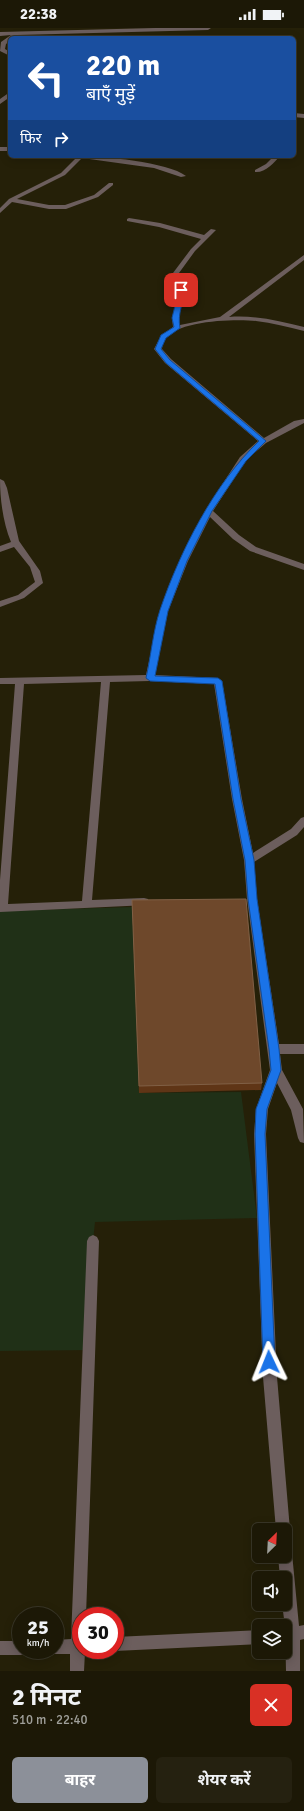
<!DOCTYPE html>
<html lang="hi">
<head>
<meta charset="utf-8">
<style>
	body { margin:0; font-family:Signika,"Noto Sans Devanagari",sans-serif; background:#252110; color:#f1f3f6; height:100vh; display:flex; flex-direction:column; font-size:15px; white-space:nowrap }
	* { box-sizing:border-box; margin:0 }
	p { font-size:13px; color:#a0a09b }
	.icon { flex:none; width:22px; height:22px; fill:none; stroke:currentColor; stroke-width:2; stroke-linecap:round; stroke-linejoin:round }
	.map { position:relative; height:1643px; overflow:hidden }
	.drawer { display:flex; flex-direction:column; background:#1c1806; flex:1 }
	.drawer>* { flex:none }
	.top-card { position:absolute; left:8px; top:8px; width:288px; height:122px; border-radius:6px; box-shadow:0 2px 10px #0003,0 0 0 1px #3a3728; background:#1a4fa0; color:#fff; overflow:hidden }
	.needle { width:26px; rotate:24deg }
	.buttons { position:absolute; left:252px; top:1495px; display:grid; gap:8px }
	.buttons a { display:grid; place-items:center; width:40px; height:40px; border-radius:6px; background:#1c1806; box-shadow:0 2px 10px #0003,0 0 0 1px #3a3728; font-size:20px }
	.speed { position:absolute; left:12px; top:1579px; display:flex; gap:8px; font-size:20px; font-weight:700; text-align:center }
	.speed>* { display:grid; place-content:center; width:52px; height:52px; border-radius:50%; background:#1c1806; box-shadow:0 2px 10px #0003,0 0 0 1px #3a3728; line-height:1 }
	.speed small { font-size:10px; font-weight:400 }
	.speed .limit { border:6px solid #d22; background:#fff; color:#111 }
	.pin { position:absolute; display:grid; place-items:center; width:34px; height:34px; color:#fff; margin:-17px; border-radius:8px; box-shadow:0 2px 6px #0006 }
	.me { position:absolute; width:44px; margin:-22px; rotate:358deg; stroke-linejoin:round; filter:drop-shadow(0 0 3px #0008) }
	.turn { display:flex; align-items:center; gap:14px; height:84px; padding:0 12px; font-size:18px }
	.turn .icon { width:52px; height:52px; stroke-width:2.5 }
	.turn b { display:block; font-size:28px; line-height:34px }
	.then { display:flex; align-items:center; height:38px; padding:0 12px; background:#0003; gap:8px; font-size:15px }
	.round { display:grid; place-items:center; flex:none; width:42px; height:42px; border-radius:6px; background:#252110 }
	.summary { display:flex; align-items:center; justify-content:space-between; height:68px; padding:0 12px }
	h1 { font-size:24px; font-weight:700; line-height:30px }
	.button { display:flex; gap:8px; margin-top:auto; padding:8px 12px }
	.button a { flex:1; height:46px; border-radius:6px; background:#8c9099; color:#fff; font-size:16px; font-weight:700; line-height:46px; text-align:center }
	.button a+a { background:#252110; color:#f1f3f6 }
	.status { display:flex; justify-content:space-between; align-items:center; height:28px; padding:0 20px; background:#1c1806; direction:ltr }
	.status svg { height:11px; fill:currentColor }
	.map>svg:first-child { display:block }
	.green { fill:#203017 }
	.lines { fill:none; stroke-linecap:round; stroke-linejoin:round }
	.minor { fill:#6c5e5d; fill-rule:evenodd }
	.wall { fill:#5f3516 }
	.building { fill:#6e482b; stroke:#806046 }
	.route { fill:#1a73e8; stroke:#114b97 }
</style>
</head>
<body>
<div class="status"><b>22:38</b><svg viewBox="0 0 49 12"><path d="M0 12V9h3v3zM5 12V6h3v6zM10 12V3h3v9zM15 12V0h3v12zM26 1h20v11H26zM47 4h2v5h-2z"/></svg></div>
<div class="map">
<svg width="304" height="1643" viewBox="0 0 304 1643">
	<rect width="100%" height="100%" fill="#252008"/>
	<path class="green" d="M132,879l7,186 102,-1 16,126 -162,4 -2,19v109l-93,1v-440z"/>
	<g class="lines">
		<path class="minor" d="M155,0h56l-3,2 -190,5 -4,3h-4v3l-4,3 -1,5 5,3v4l-10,-5 1,-9 10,-7 -11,1v-4z
			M10,64v5l-10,7v-5z
			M294,85l10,1v4l-10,-1z
			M0,119h10v4h-10z
			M78,128c24,0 90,6 108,20l-5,1 -27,-9 -72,-10 -17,17 -48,24 32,6h16l29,-10 15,-12h4v2l-15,12 -32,12h-17l-37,-7 -12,11v-5l9,-9 52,-26z
			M274,128h6c-6,7 -15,17 -25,16v-2l11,-6z
			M129,190l31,5 44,12 7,-6 5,1 -21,21 -16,22 5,23 -6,22 2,7 40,-8 84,-62v5l-75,57c26,-2 50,4 75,10v4c-16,-4 -32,-8 -48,-10 -21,-2 -79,-1 -92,19 -1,3 -2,6 -2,9l9,10 93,79 30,-17 10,-2v4l-38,20 -20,17 -33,51 26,24 17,12 48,17v6l-54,-19 -17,-12 -23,-22 -22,44 -20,50 -13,64 63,3 4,3 20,118 11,54 38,-24 10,-11 3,-1v10l-7,8 -43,27 3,37 22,145h25v10h-24l2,16 21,39 1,34 -4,-1 -2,-4 -7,-28 -14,-27 -9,26 -2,25 11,243 13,153 -2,5 -3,1v-6h-9l-13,-153 -9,-243 2,-25 14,-39 -23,-171 -3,-39 -12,-61 -18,-115 -64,-3 -40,1 -18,218 52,-2 4,1 1,3 -1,3 -148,7v-32l15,-196h-15v-6l146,-3 14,-64 20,-50 25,-50 35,-54 18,-16 -93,-78 -11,-14 7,-13 12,-9 -1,-9 6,-22 -5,-23 18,-24 10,-10 -42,-12 -32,-6v-2zM101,654l-19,219 -74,3 16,-220z
			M0,451l4,2 3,7 12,53 21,30 3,12 -19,15 -24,9v-6l18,-6 17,-13 -5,-15 -16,-20 -14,5v-6l11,-4c-8,-19 -11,-43 -11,-63z
			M93,1207l4,2 2,4 -13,375h-5v34h6l-2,2 -1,19h-14v-17h-15l-5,-2 -1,-2h6v-10l16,-1 16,-398 2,-4z
			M285,1518l5,2 2,5 7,73 5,-1v14l-4,1v31h-14l-1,-45 -3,-22h3v-26h-5l-2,-22h7z
			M259,1602v14l-144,7 -3,-1h3v-13z
			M0,1613h21v9h7l-2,3 -5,2h-21z"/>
	</g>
	<path class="wall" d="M132,872l130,183 -1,7 -122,3z"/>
	<path class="building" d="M246,871l16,184 -123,3 -7,-186z"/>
	<path class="route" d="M179,261l5,1c0,14 -7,23 -4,38l-14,10 -5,11 9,11 96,81 -20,20 -34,50 -25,50 -19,50 -13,65 63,2 4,3 19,118 13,61 3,39 22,150 2,21 -14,39 -2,25 10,228 -2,4 -4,1 -4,-1 -2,-4 -8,-228 1,-25 15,-39 -2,-21 -21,-150 -3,-39 -12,-61 -18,-115 -65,-3 -4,-3c5,-22 7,-47 14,-68 20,-59 54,-126 99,-169l-93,-78 -11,-14 6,-14 13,-8 -2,-9z"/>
</svg>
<div class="buttons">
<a><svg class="needle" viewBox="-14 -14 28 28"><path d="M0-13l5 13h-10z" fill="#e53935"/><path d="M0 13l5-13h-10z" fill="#a0a09b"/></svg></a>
<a><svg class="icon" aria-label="sound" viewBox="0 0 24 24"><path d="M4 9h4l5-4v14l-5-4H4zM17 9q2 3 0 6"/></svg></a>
<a><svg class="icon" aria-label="layers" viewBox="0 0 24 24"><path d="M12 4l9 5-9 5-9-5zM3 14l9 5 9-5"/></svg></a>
</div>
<div class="speed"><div>25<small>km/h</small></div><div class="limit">30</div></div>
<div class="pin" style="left:181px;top:262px;background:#d93025"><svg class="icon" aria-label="arrive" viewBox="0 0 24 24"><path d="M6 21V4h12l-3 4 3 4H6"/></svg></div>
<svg class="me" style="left:269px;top:1334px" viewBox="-20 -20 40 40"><path d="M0-17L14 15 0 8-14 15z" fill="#1a73e8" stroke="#fff" stroke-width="4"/></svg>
<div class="top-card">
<div class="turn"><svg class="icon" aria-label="left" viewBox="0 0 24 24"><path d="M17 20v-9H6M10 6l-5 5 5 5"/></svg><div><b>220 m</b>बाएँ मुड़ें</div></div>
<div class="then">फिर<svg class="icon" aria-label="right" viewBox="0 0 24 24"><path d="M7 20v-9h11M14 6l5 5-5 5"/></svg></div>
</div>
</div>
<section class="drawer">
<div class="summary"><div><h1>2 मिनट</h1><p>510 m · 22:40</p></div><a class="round" style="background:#d93025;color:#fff"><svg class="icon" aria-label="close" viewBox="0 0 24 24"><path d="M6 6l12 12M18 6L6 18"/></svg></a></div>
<div class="button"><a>बाहर</a><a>शेयर करें</a></div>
</section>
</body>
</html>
